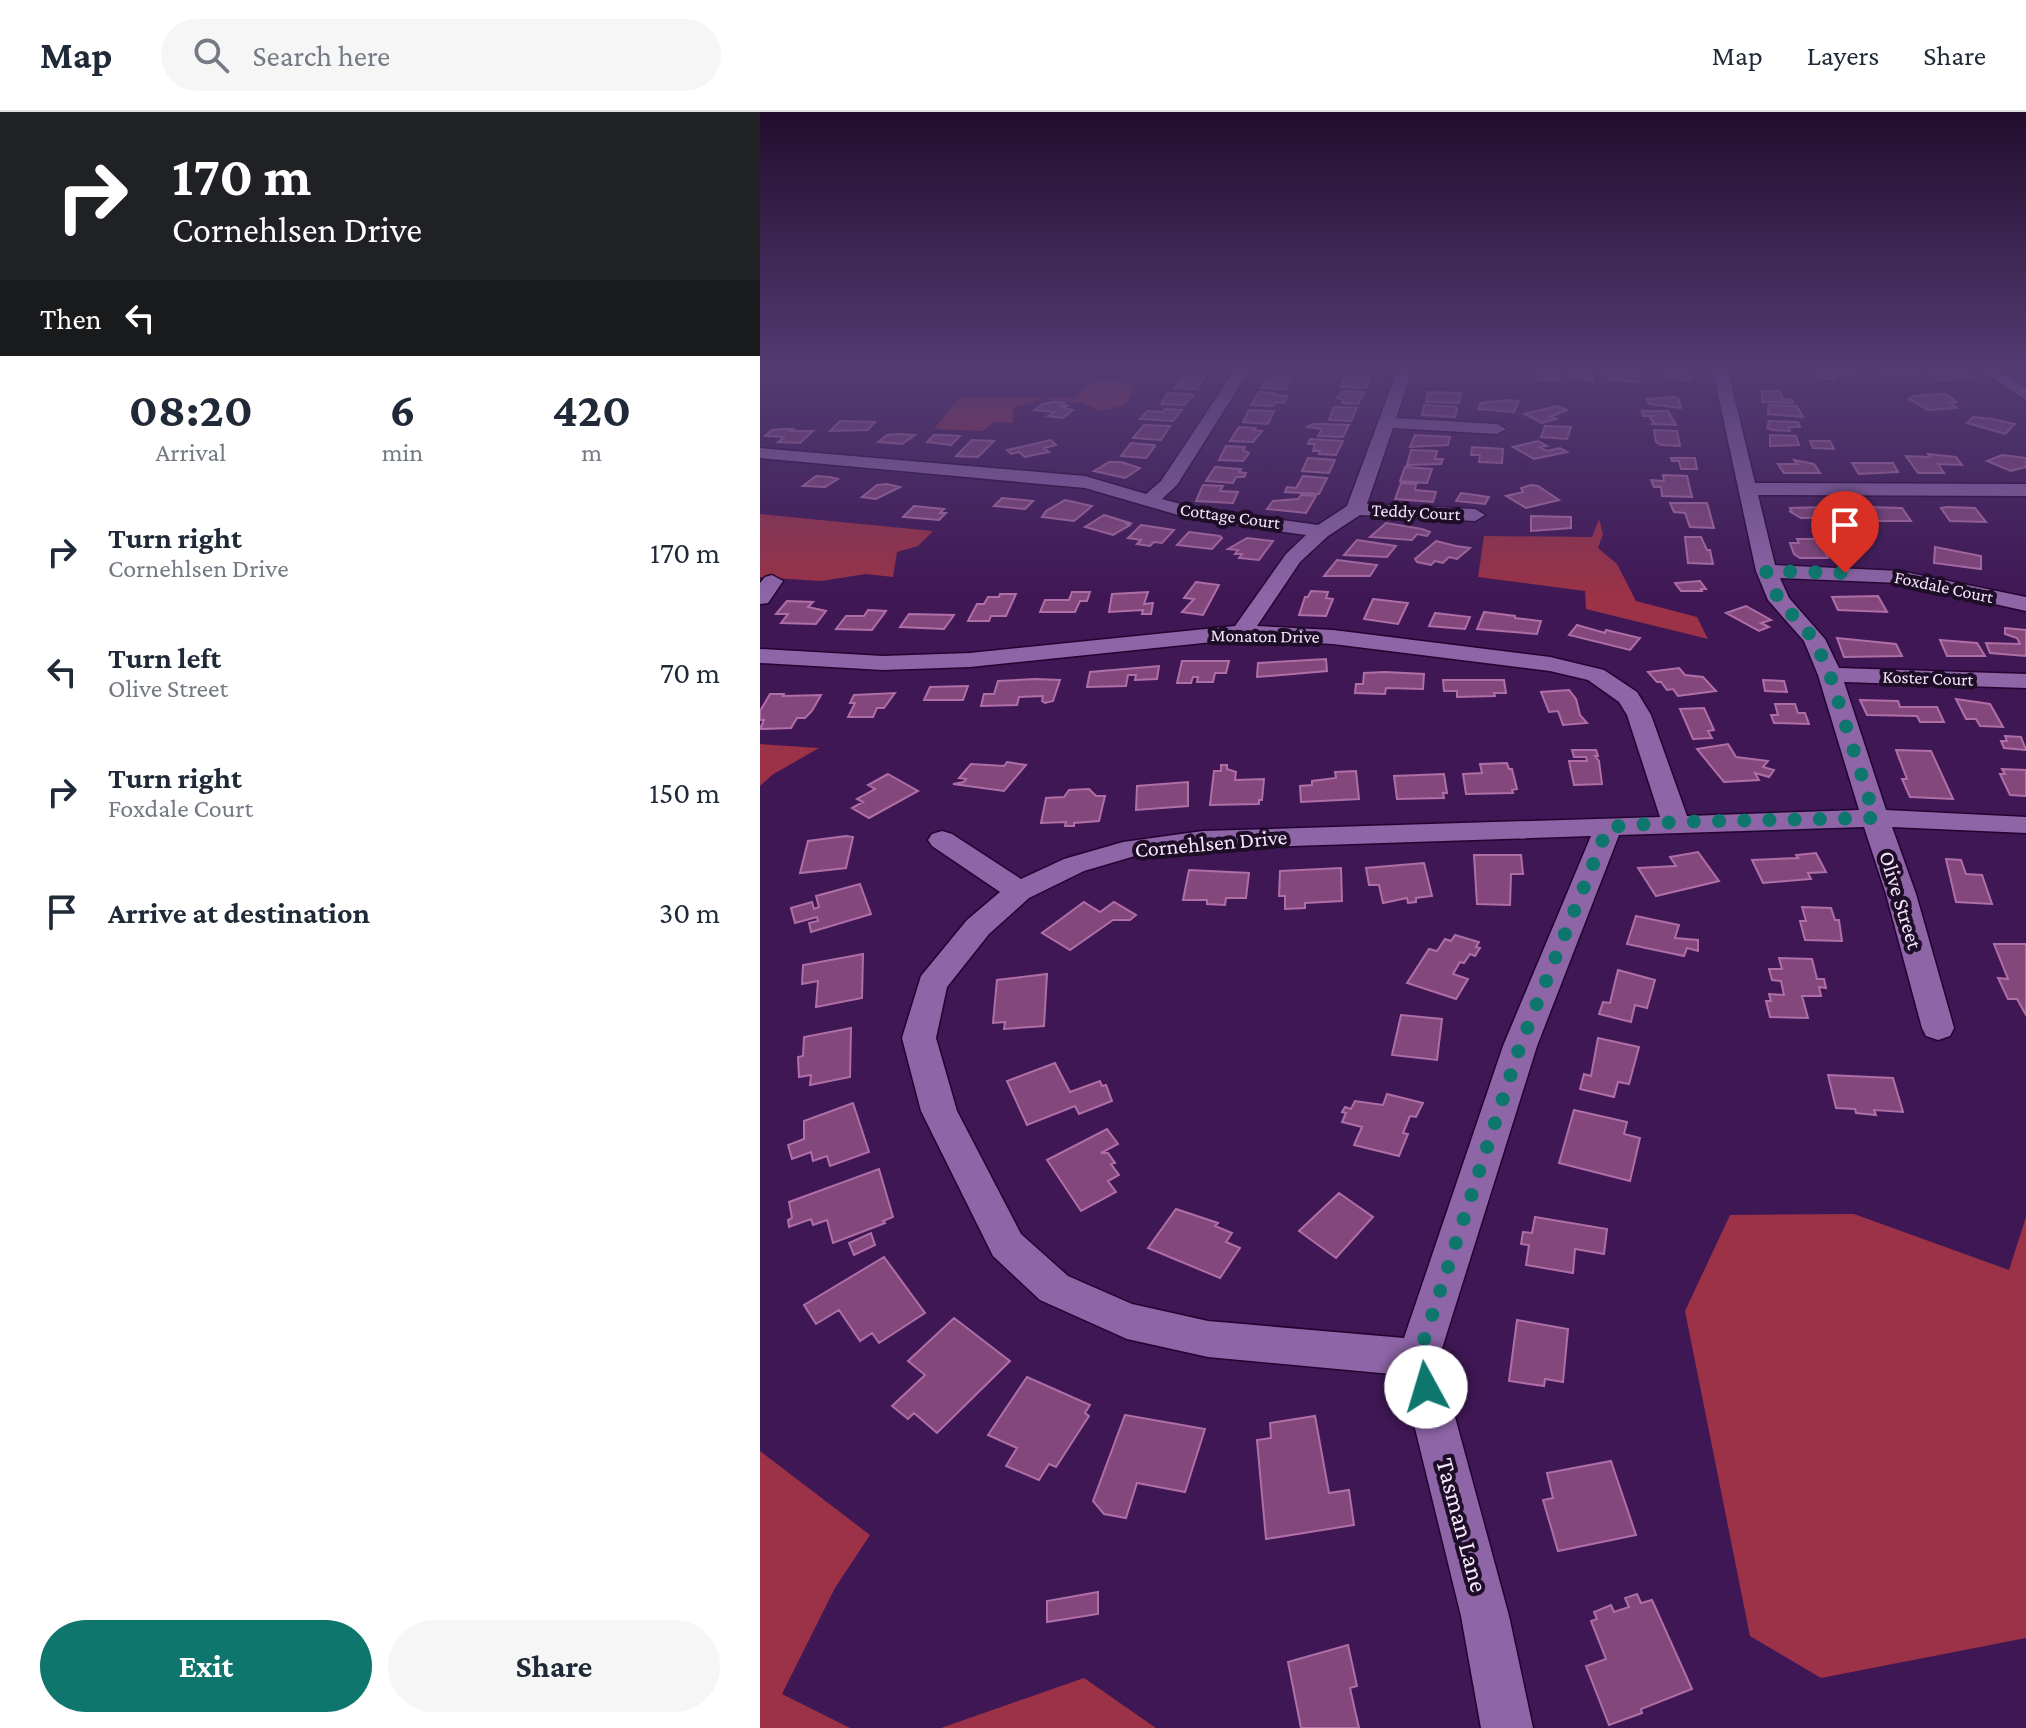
<!DOCTYPE html>
<html lang="en">
<head>
<meta charset="utf-8">
<style>
	body { margin:0; font-family:"Crimson Pro",serif; background:#f6f6f7; color:#1f2937; height:100vh; display:flex; flex-direction:column; font-size:30px; white-space:nowrap }
	* { box-sizing:border-box; margin:0 }
	p { font-size:26px; color:#747a83 }
	.icon { flex:none; width:44px; height:44px; fill:none; stroke:currentColor; stroke-width:2; stroke-linecap:round; stroke-linejoin:round }
	.map { position:relative; flex:1; overflow:hidden }
	.panel { display:flex; flex-direction:column; background:#fff; width:760px }
	.panel>* { flex:none }
	.banner { background:#202124; color:#fff; overflow:hidden }
	.pin { position:absolute; display:grid; place-items:center; width:68px; height:68px; color:#fff; margin:-82px -34px; border-radius:50% 50% 50% 0; rotate:-45deg; box-shadow:0 0 8px #0007 }
	.pin .icon { rotate:45deg }
	.me { position:absolute; width:88px; margin:-44px; rotate:354deg; stroke-linejoin:round; filter:drop-shadow(0 0 6px #0008) }
	.turn { display:flex; align-items:center; gap:28px; height:168px; padding:0 40px; font-size:36px }
	.turn .icon { width:104px; height:104px; stroke-width:2.5 }
	.turn b { display:block; font-size:56px; line-height:68px }
	.then { display:flex; align-items:center; height:76px; padding:0 40px; background:#0003; gap:16px; font-size:30px }
	.eta { display:flex; justify-content:space-evenly; align-items:center; height:136px; text-align:center }
	.eta b { font-size:48px; font-weight:700; line-height:56px }
	.button { display:flex; gap:16px; margin-top:auto; padding:16px 40px }
	.button a { flex:1; height:92px; border-radius:48px; background:#0f766e; color:#fff; font-size:32px; font-weight:700; line-height:92px; text-align:center }
	.button a+a { background:#f6f6f7; color:#1f2937 }
	ul { padding:0; list-style:none }
	li { display:flex; align-items:center; gap:24px; height:120px; padding:0 40px }
	li div { flex:1 }
	li b { display:block; font-size:30px }
	li em { font-style:normal }
	header { display:flex; align-items:center; gap:48px; box-sizing:border-box; height:112px; padding:0 40px; background:#fff; border-bottom:2px solid #e0e1e3 }
	header strong { font-size:38px }
	nav { display:flex; gap:44px; margin-inline-start:auto; font-size:28px }
	.search { width:560px; height:72px; background:#f6f6f7; display:flex; align-items:center; gap:20px; box-sizing:border-box; padding:0 28px; border-radius:44px; color:#747a83; font-size:30px }
	main { display:flex; flex:1; min-height:0 }
	.map>svg:first-child { display:block }
	.forest { fill:#9b3247 }
	.building { fill:#84477c; stroke:#af6fa6; stroke-width:2 }
	.lines { fill:none; stroke-linecap:round; stroke-linejoin:round }
	.minor-casing { stroke:#220431; stroke-width:3 }
	.minor { fill:#8e65a7; fill-rule:evenodd }
	.route { stroke:#0f766e; stroke-width:14; stroke-dasharray:0 25.2 }
	.labels { text-anchor:middle; dominant-baseline:central; stroke-width:8; stroke-linejoin:round; paint-order:stroke }
	.far-street-label { font-size:18px; fill:#f4e7fd; stroke:#1e0d27 }
	.street-label { font-size:22px; fill:#f4e7fd; stroke:#1e0d27 }
	.near-street-label { font-size:26px; fill:#f4e7fd; stroke:#1e0d27 }
</style>
</head>
<body>
<header>
<strong>Map</strong>
<div class="search"><svg class="icon" aria-label="search" viewBox="0 0 24 24"><circle cx="10" cy="10" r="6"/><path d="M15 15l6 6"/></svg>Search here</div>
<nav><a>Map</a><a>Layers</a><a>Share</a></nav>
</header>
<main>
<section class="panel">
<div class="banner">
<div class="turn"><svg class="icon" aria-label="right" viewBox="0 0 24 24"><path d="M7 20v-9h11M14 6l5 5-5 5"/></svg><div><b>170 m</b>Cornehlsen Drive</div></div>
<div class="then">Then<svg class="icon" aria-label="left" viewBox="0 0 24 24"><path d="M17 20v-9H6M10 6l-5 5 5 5"/></svg></div>
</div>
<div class="eta">
<div><b>08:20</b><p>Arrival</p></div>
<div><b>6</b><p>min</p></div>
<div><b>420</b><p>m</p></div>
</div>
<ul>
<li><svg class="icon" aria-label="right" viewBox="0 0 24 24"><path d="M7 20v-9h11M14 6l5 5-5 5"/></svg><div><b>Turn right</b><p>Cornehlsen Drive</p></div><em>170 m</em></li>
<li><svg class="icon" aria-label="left" viewBox="0 0 24 24"><path d="M17 20v-9H6M10 6l-5 5 5 5"/></svg><div><b>Turn left</b><p>Olive Street</p></div><em>70 m</em></li>
<li><svg class="icon" aria-label="right" viewBox="0 0 24 24"><path d="M7 20v-9h11M14 6l5 5-5 5"/></svg><div><b>Turn right</b><p>Foxdale Court</p></div><em>150 m</em></li>
<li><svg class="icon" aria-label="arrive" viewBox="0 0 24 24"><path d="M6 21V4h12l-3 4 3 4H6"/></svg><div><b>Arrive at destination</b></div><em>30 m</em></li>
</ul>
<div class="button"><a>Exit</a><a>Share</a></div>
</section>
<div class="map">
<svg width="1266" height="1616" viewBox="0 0 1266 1616">
	<rect width="100%" height="100%" fill="#3f1754"/>
	<path class="forest" d="M353,268l22,7 -10,18 -25,6 -17,-8 -41,-4 -29,9v15l-18,-1 -13,9 -48,-2 26,-32 116,2 13,-17z
		M0,402l173,17 -15,15 -21,6 -4,25 -27,-3 -45,7 -61,-4z
		M839,407l4,15 -5,14 19,16 19,37 61,16 11,22 -122,-30 -1,-18 -107,-14 6,-41 108,1z
		M0,632l59,4 -47,27 -12,11z
		M1094,1102l155,56 17,-53v421l-205,40 -71,-42 -65,-325 45,-96z
		M0,1339l110,84 -35,53 -53,106 68,34h-90z
		M324,1566l72,50h-215z"/>
	<path class="building" d="M779,259h20v10l-20,-1z
		M812,259h20l1,10 -21,-4z
		M843,259h29l7,3 -1,8 -28,-2 1,-4 -9,-1z
		M903,259h23l5,5h-3l1,4 -17,-1 -8,-3z
		M1055,259h36l4,4h-22l3,4h-15z
		M1121,259h36l4,3 -36,1z
		M1177,259h26l10,7 -34,2 -8,-6h10z
		M586,264l24,2 -4,10 -25,-1z
		M429,265h15l-7,12 -22,-1 6,-9z
		M508,266h3l20,1 -5,10 -24,-1z
		M583,279l22,1 -7,12 -16,-1 2,-3 -7,-2z
		M1002,279h18l2,8 10,1 1,3 -31,-1z
		M499,280l16,1 -2,2 14,1 -3,7 -8,-1 -3,4 -22,-1z
		M668,280l33,1 -2,10 -33,-1z
		M408,281l21,1 4,1 -8,10 -24,-1z
		M1186,282l10,8h-6l7,6 -29,2 -19,-11 5,-3z
		M913,285l5,1 3,10 -32,-4 -2,-5z
		M747,288l12,1 -5,11 -36,-3 3,-6z
		M294,290l11,1 -4,3h6l-3,2 9,2 -10,8 -15,-2 6,-4 -20,-2 9,-6z
		M664,293l32,2 1,2 -2,8 -33,-2z
		M1009,293l28,1 6,11 -35,-3z
		M797,294l10,4 -17,7 6,2 -14,4 -18,-9z
		M574,295l23,1 -6,13 -22,-1z
		M405,297l17,1 -9,11 -33,-2 7,-8 16,1z
		M489,298l25,1 -6,13 -25,-2z
		M882,299h26l8,14 -25,-1 4,-1 -5,-5 3,-2h-10z
		M1213,305l19,2 23,5 -10,10 -38,-11z
		M80,309l35,1 -7,8 -38,1z
		M1009,309l29,1 2,5h-11l1,4 -18,-1 -5,-2z
		M554,312h11l24,1 -6,12 -25,-1 4,-7 -16,-2z
		M384,313l26,1 -9,14 -28,-2z
		M785,314l26,1 -4,12 -26,-2z
		M479,315l16,1 -2,2 9,1 -9,11 -23,-1z
		M24,317h9l-3,2h23l-13,12 -22,-1 6,-5 -19,-1 7,-6z
		M894,318l23,1 3,15 -19,-1 -5,-3z
		M139,322l16,1 -13,9 -24,-2 9,-7z
		M174,323h11l15,1 -9,9 -24,-3z
		M655,323l35,2 -2,8 -38,2z
		M1010,323l26,1 3,9 -29,1z
		M550,327l33,2 -7,14 -17,-1 1,-3h-7l2,-7h-7z
		M212,328l22,1 -16,16 -22,-1z
		M291,328l5,5 -12,3 5,4 -24,5 -6,-5 -8,2 -4,-4z
		M778,329l9,5 -7,1 7,4 13,-3 7,4 -33,7 -21,-12z
		M1050,329h20l4,8 -21,-1z
		M371,331l23,2 1,1 -9,12 -25,-2z
		M466,334l19,1 -2,3 6,3 -6,8 -24,-1z
		M712,335l31,2 -1,14 -23,-1 1,-7h-9z
		M651,338l26,1 -2,8h8l-2,5 -34,1z
		M1168,342l28,3 6,8 -24,-1 6,9h-26l-12,-17 24,1z
		M1242,343l24,3v9l-15,4 -24,-10z
		M548,346l27,2 -6,13 -27,-2z
		M911,346h24l2,11h-16l-2,-8h-7z
		M1034,348l20,4 6,9h-36l-6,-9h19z
		M349,350h12l19,6 -15,10 -31,-7z
		M1092,351h41l5,9 -39,2z
		M455,355l26,2 -2,3 7,1 -2,4h-8l-3,6 -27,-2z
		M645,355l27,2 -5,14 -27,-2z
		M903,363l24,1 5,21 -30,-1 -1,-9h-7l-3,-7 13,1z
		M56,364l14,1 8,2 -13,8 -22,-1z
		M543,364l24,2 -8,16 -34,-2 2,-5 9,1z
		M641,371l15,1 -1,6 21,2 -3,10 -38,-3z
		M127,372l13,3 -24,12 -14,-2 15,-12z
		M443,373l20,1 -3,5 18,1 -5,11 -37,-2z
		M771,373l7,1 21,14 -33,8 -20,-12 17,-4 -2,-4z
		M701,381l28,4 -4,7 -29,-3z
		M541,383l15,1 -10,17 -39,-4 6,-8 25,-2z
		M242,386l31,3 -8,8 -31,-3z
		M305,388l27,6 -18,15 -32,-4 4,-6z
		M910,391h37l7,25 -24,-1 -5,-14 -11,-1z
		M154,394l30,3 -4,4h6l-7,7 -36,-3z
		M1065,395h7l6,10 -37,1 -12,-7 3,1 -2,-4z
		M1110,395l32,1 9,13h-33z
		M1187,395l28,1 11,14 -36,-1 -9,-13z
		M344,403l26,8 -3,1 3,1 -17,10 -28,-8z
		M771,404l40,1v11l-40,3z
		M626,411l36,6 8,3 -3,4 -10,-2 -5,6 -42,-3z
		M381,413l33,5 -12,13 -8,-1 -4,4 -13,-2 4,-4 -13,-2z
		M429,420l31,4 2,2 -10,11 -35,-4z
		M925,425h16l6,13h3l3,14 -25,-1z
		M487,426l26,3 -14,19 -20,-2 3,-4h-7l3,-4 -10,-1z
		M1037,427h34l5,11 -12,-1 4,9h-28l-6,-4 -4,-11h9z
		M597,428l39,6 -9,11 -43,-2z
		M676,429l20,5 14,2 -13,11 -8,-2 -6,6 -8,-2 -4,4 -14,-3 -2,-3z
		M1175,435l46,9v13l-47,-6z
		M577,448l40,5 -7,11h-46z
		M940,469l6,8h-5l1,2h-21l-6,-8z
		M436,470l23,3 -16,30 -21,-3 12,-13 -10,-1z
		M551,479l17,1 -2,6 7,1 -7,17 -27,-1 6,-18h3z
		M312,480h18l-3,9h-7l-5,11h-35l5,-12h24z
		M388,480l-4,12 9,-1 -2,11h-9l1,-4 -34,2 3,-18z
		M240,482h16l-10,22h-15l-2,5h-21l9,-17h7l4,-7h11z
		M1118,484l9,16 -49,-2 -6,-13z
		M613,487l35,4 -10,21 -34,-5z
		M27,489l26,1 -5,5 18,4 -10,13 -35,-1 7,-9h-12z
		M986,494l25,14 -10,3 8,4 -10,4 -33,-18z
		M108,498l18,1 -14,19 -36,-1 10,-13h18z
		M724,500l31,4v2l26,3 -4,13 -60,-5z
		M675,501l35,4 -5,12 -36,-3z
		M149,502l45,1 -10,14 -44,-2z
		M817,513l28,8 1,-3 34,8 -10,12 -61,-15z
		M1245,516l21,2v26l-36,-3 -4,-10 34,1 -3,-6 -12,-4z
		M1077,526l59,6 6,12 -58,1z
		M1180,528l37,3 8,13h-38z
		M566,547l1,12 -70,6 1,-14z
		M422,549h47l-3,12h-11l-2,9h-16l1,-5h-5l-2,6h-14z
		M399,554l-2,13 -22,1 1,-5h-8l-2,11 -39,1 3,-15z
		M919,556l6,7 18,2 13,14 -38,5 -5,-7 -6,1 -6,-8h-4l-9,-10z
		M625,560l39,2 -1,15 -37,-1 -1,6 -30,-1 1,-9h7l1,-11z
		M275,567l25,1 -7,21 -8,2 -3,-2 1,-5 -24,1 -2,8 -36,1 3,-12h10l4,-13z
		M683,568h61l2,13h-12l1,3 -38,1v-6h-13z
		M1003,568l21,1 3,11 -22,-1z
		M208,574l-5,14h-39l6,-13z
		M809,578l7,9 4,16 7,8 -24,2 -5,-14 -9,1 -8,-20z
		M135,581l-11,15h-7l-4,9h-25l7,-14h-5l4,-8z
		M10,582h14l-1,2 38,-1 -9,16 -7,7h-8l-6,10 -31,1 4,-9h-4v-9z
		M1196,587l34,5 13,23 -23,-1 -4,-7h-10z
		M1100,588l38,1 2,6h37l7,15h-24l-3,-6 -50,-1z
		M1015,592h20l3,9h7l4,11 -35,-1 -3,-8h7z
		M944,596l10,22 -6,1 4,7 -19,1 -13,-30z
		M1245,624l16,1 5,13 -22,-2 -3,-7h6z
		M968,632l8,13 32,4 -5,6 11,3 -5,7 -14,-4 4,7 -35,2 -27,-33z
		M812,638h24l2,6h-3l4,5 3,23 -28,1 -5,-24h18l-1,-4h-12z
		M1136,638l35,1 22,48 -43,-2 -8,-18h5z
		M247,650l19,3 -22,26 -51,-7 11,-2 2,-3 -7,-1 12,-14 33,2z
		M747,651l2,6h3l5,20 -5,1 1,3 -47,1 -3,-20 19,-1 -2,-9z
		M461,653h6v4l9,3 -1,8 29,-1 -2,21h-3v4l-49,1 4,-34h7z
		M1242,657l24,1v26l-16,-1 -10,-21h5z
		M596,659l3,28 -58,3 -1,-16 12,-1v-4l24,-3 -1,-6z
		M128,662l30,17 -49,27 -17,-10 11,-6 -6,-3 18,-10 -7,-4z
		M684,662l3,19h-4l1,5 -47,1 -3,-23z
		M428,670v24l-52,4 1,-24z
		M329,677l7,7h9l-6,25 -25,2v3h-9l1,-4 -25,1 5,-25 18,-1 5,-7z
		M86,724l7,1 -7,31 -46,5 8,-32z
		M938,740l21,29 -63,15 -18,-28 38,-2 -6,-9z
		M1056,741l10,19 -18,1 3,6 -48,4 -11,-23 46,-2 -2,-3z
		M714,743h47l2,19h-12l-1,31 -33,-1z
		M1186,747l15,1 5,14 16,1 10,29 -36,-2z
		M664,751l8,33 -16,2v4l-8,1 -1,-5 -24,5 -4,-18h-10l-3,-17z
		M581,756l1,33 -37,2v5l-20,1v-13h-6l1,-25z
		M429,758l60,3 -3,25h-20l-1,7 -18,-1v-4h-24z
		M100,772l11,30 -60,18 -2,-9 9,-2 -1,-4 -22,6 -4,-15 21,-6 2,7 5,-2 -3,-11z
		M324,790l16,10 14,-10 22,13 -6,5h-17l-43,30 -28,-17z
		M1042,795l29,1 4,12h4l3,21 -37,-1 -5,-19h6z
		M876,804l43,9 -4,13 23,2v11l-11,-3 -3,8 -57,-12z
		M695,823l24,7 -3,5 4,1 -5,8 -5,-2 -6,9 -4,-1 -7,12 15,5 -12,20 -49,-16 22,-34 8,2 8,-12 6,2z
		M1234,832h32v71l-9,-16h-9l-10,-21 10,1z
		M103,842l-1,44 -46,9 2,-26 -16,3 1,-19z
		M1019,846l33,1 5,20h7l2,9 -7,-1 2,9h-19l6,22 -38,-1 -4,-16h5l-2,-7 15,1 -3,-14 -9,-1 -3,-11h13z
		M858,858l37,10 -8,28 -12,-3 -4,17 -32,-8 4,-12 7,1z
		M287,862l-3,52 -40,3 1,-7 -12,1 4,-43z
		M641,903l41,4 -5,41 -45,-5z
		M91,916l-1,49 -40,8 1,-10 -12,2 -1,-20 5,-1 1,-19z
		M838,926l41,9 -10,37 -11,-2 -4,15 -34,-8 4,-15 7,2z
		M295,951l15,29 30,-11 2,5 4,-1 6,16 -33,13 -4,-8 -48,19 -20,-44z
		M1068,963l65,3 10,34 -29,-2 2,5 -20,-2 -1,-4 -19,-1z
		M627,982l36,9 -7,14 -6,-1 -7,17 5,1 -9,22 -45,-11 8,-18 -20,-5 4,-9 -4,-1 3,-5 6,2 4,-8 28,4z
		M93,991l16,49 -39,14 -3,-10 -14,5 -2,-9 -19,7 -4,-14 16,-6v-18z
		M814,998l53,12 -3,12 16,4 -10,43 -71,-18z
		M347,1017l11,15 -17,9h7l7,10 -4,1 8,11 -11,6 8,11 -35,19 -34,-51z
		M119,1057l14,48 -10,4 2,2 -52,20 -6,-23 -14,5 -2,-6 -22,8 -1,-7 4,-2 -3,-16z
		M579,1081l34,24 -37,41 -37,-27z
		M416,1097l42,14 -3,3 17,7 -6,9 14,6 -20,30 -72,-30z
		M775,1105l72,12 -3,25 -29,-5 -2,24 -47,-8 3,-20 -8,-1 2,-12 9,1z
		M111,1121l4,12 -21,10 -5,-12z
		M124,1145l41,56 -46,30 -7,-10 -12,8 -21,-31 -23,14 -12,-19z
		M194,1206l56,43 -73,72 -23,-20 -6,6 -16,-13 33,-31 -17,-14z
		M757,1208l51,9 -5,53 -18,-3 -1,7 -35,-5z
		M267,1265l63,28 -5,8 4,3 -33,51 -7,-3 -10,16 -33,-14 11,-18 -29,-13z
		M365,1303l80,14 -20,63 -48,-9 -11,35 -22,-4 -11,-13z
		M555,1304l14,77 20,-3 5,35 -88,14 -9,-99 14,-2 -1,-15z
		M851,1349l25,74 -78,16 -15,-51 10,-2 -6,-25z
		M338,1480v22l-51,8v-21z
		M877,1482l4,9 11,-3 40,89 -51,20 1,4 -33,12 -23,-59 20,-7 -15,-38 6,-2 -3,-7 17,-7 3,7 15,-5 -4,-9z
		M588,1533l9,41 -7,2 9,40h-58l-13,-66z"/>
	<g class="lines">
		<g class="minor-casing">
			<path id="minor" d="M474,259h15l-72,114 -15,14 30,8 126,18 29,-19 50,-135h15l-16,47 101,6 9,5 -9,5 -104,-6 -26,76 108,5 10,6 -10,6 -115,-6 -32,21 -28,26 -43,64 76,4 217,27 54,13 33,22 14,23 36,101 172,-6 -41,-135 -14,-34 -36,-41 -12,-29 -43,-200h15l27,112 271,1v12l-268,-1 17,70 125,6 126,26v14l-126,-28 -120,-5 9,20 36,41 14,29 187,6v14l-182,-6 42,128 140,7v16l-134,-6 24,67 38,134 -4,8 -12,4 -12,-4 -4,-8 -36,-134 -22,-67 -245,8 -82,211 -98,312 70,258 24,112h-52l-20,-112 -59,-241 -194,-18 -81,-18 -87,-39 -47,-44 -72,-145 -19,-73 19,-62 46,-56 33,-28 -68,-46 -4,-6 4,-6 10,-3 10,3 69,45 43,-20 59,-17 80,-11 457,-14 -33,-102 -8,-13 -31,-22 -38,-9 -217,-27 -91,-5 -272,28 -87,3 -123,-7v-14l123,7 87,-3 265,-27 51,-72 20,-19 -114,-16 -107,-31 -325,-30v-10l325,28 61,18 15,-13zM831,724l-88,210 -99,292 -196,-17 -76,-17 -64,-28 -47,-42 -64,-123 -21,-73 11,-51 42,-53 40,-36 55,-27 51,-15 68,-7z
				M1222,259h18l26,17v12z
				M12,463l11,6 -15,22 -8,1v-21l5,-6z"/>
		</g>
		<use href="#minor" class="minor"/>
	</g>
	<linearGradient id="sky" x2="0" y2="1"><stop stop-color="#230d2e"/><stop offset="0.53" stop-color="#523c72"/><stop offset="1" stop-color="#523c72" stop-opacity="0"/></linearGradient>
	<rect width="1266" height="485" fill="url(#sky)"/>
	<g class="lines">
		<path class="route" d="M666,1275l-8,-29 28,-85 74,-227 88,-219 67,-5 200,-4 -45,-143 -16,-36 -35,-39 -13,-29 79,2"/>
	</g>
	<g class="labels">
		<g class="far-street-label">
			<text transform="translate(656 400) rotate(3)">Teddy Court</text>
			<text transform="translate(470 404) rotate(8)">Cottage Court</text>
			<text transform="translate(1184 475) rotate(12)">Foxdale Court</text>
			<text transform="translate(505 524) rotate(1)">Monaton Drive</text>
			<text transform="translate(1168 566) rotate(2)">Koster Court</text>
		</g>
		<g class="street-label">
			<text transform="translate(451 731) rotate(-5)">Cornehlsen Drive</text>
			<text transform="translate(1141 788) rotate(73)">Olive Street</text>
		</g>
		<g class="near-street-label">
			<text transform="translate(702 1413) rotate(75)">Tasman Lane</text>
		</g>
	</g>
</svg>
<div class="pin" style="left:1085px;top:461px;background:#d93025"><svg class="icon" aria-label="arrive" viewBox="0 0 24 24"><path d="M6 21V4h12l-3 4 3 4H6"/></svg></div>
<svg class="me" style="left:666px;top:1275px" viewBox="-20 -20 40 40"><circle r="19" fill="#fff"/><path d="M0-13L10 11 0 6-10 11z" fill="#0f766e"/></svg>
</div>
</main>
</body>
</html>
